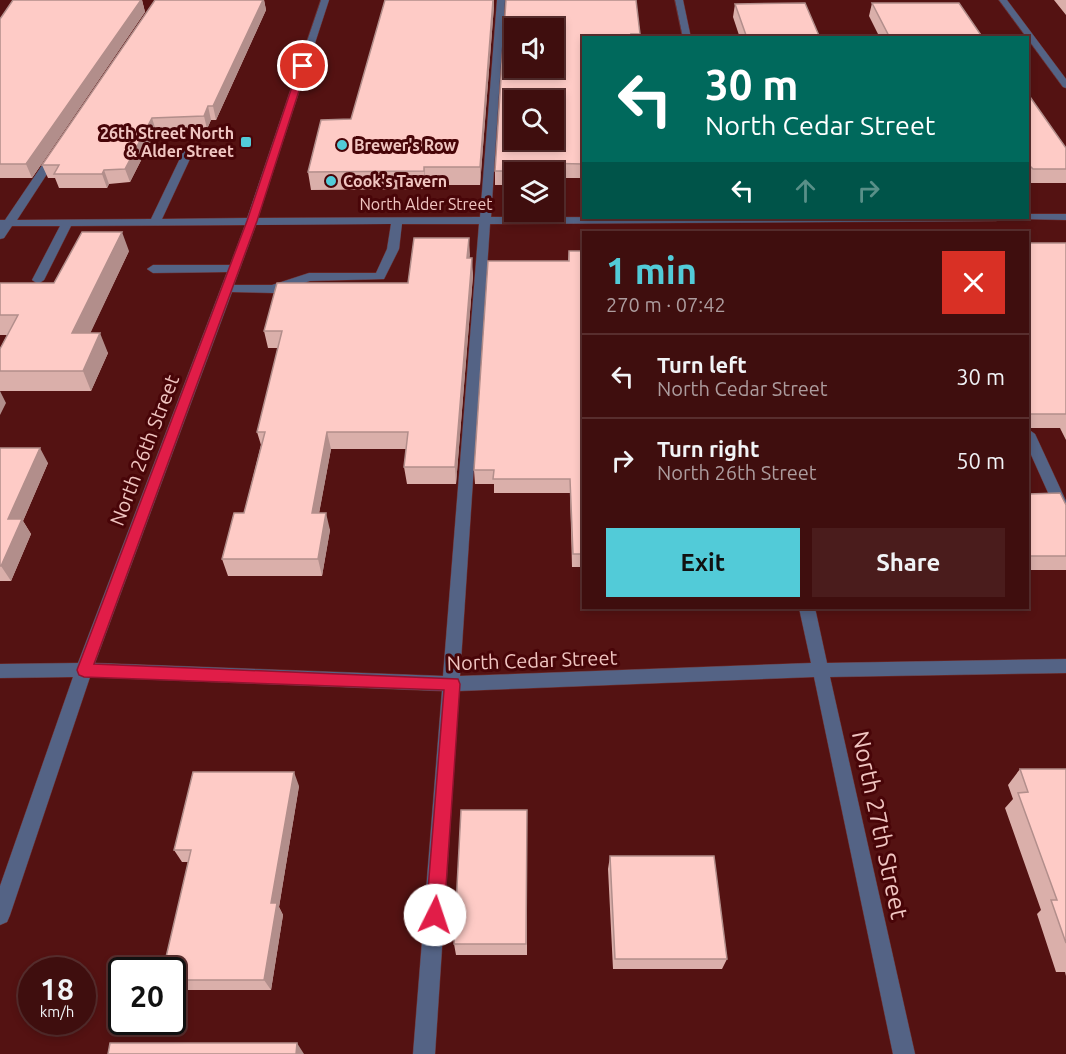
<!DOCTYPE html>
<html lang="en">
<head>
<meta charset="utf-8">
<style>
	body { margin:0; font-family:Ubuntu,sans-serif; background:#4a1c1c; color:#f1f3f6; height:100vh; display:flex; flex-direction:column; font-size:22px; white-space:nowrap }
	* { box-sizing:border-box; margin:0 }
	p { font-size:20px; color:#ad9c9e }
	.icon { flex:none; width:33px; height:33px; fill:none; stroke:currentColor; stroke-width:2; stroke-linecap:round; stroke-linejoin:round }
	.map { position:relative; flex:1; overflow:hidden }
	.side { position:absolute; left:582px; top:231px; width:447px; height:378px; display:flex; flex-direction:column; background:#3f0e0e; border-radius:0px; box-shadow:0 3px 9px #0003,0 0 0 2px #582e2e }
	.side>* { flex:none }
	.banner { position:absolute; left:582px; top:36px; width:447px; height:183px; border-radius:0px; box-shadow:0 3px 9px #0003,0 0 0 2px #582e2e; background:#00695c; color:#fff; overflow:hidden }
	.fabs { position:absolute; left:504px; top:18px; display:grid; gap:12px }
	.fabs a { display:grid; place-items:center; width:60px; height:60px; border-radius:0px; background:#3f0e0e; box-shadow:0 3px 9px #0003,0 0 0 2px #582e2e; font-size:30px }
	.speed { position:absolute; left:18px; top:957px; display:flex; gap:12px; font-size:30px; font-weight:700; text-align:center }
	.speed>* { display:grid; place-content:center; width:78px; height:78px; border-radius:50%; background:#3f0e0e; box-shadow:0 3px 9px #0003,0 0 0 2px #582e2e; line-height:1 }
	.speed small { font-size:15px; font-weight:400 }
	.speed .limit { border:3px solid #111; border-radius:9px; background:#fff; color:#111 }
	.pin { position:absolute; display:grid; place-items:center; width:51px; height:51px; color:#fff; margin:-26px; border:3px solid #fff; border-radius:50%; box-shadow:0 2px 6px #0007 }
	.me { position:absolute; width:66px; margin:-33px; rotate:4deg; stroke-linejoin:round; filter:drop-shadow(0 0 4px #0008) }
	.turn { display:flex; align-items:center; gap:21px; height:126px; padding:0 24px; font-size:27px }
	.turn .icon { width:78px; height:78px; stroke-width:2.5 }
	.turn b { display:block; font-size:42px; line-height:51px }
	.lanes { display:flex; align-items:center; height:57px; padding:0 24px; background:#0003; justify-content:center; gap:30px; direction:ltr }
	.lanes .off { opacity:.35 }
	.round { display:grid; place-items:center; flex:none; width:63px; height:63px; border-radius:0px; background:#4a1c1c }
	.head { display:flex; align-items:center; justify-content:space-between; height:102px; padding:0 24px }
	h1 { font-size:36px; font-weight:700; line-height:45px; color:#52cbd8 }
	.primary-button { display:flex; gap:12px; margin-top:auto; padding:12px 24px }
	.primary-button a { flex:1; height:69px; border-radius:0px; background:#52cbd8; color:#111; font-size:24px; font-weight:700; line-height:69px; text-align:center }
	.primary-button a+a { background:#4a1c1c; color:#f1f3f6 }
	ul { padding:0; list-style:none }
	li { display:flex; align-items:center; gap:18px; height:84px; padding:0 24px; border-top:2px solid #582e2e }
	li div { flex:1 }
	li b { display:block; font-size:22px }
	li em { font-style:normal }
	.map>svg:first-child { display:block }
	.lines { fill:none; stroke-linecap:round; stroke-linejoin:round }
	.minor-casing { stroke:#703232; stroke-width:1 }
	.minor { fill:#546385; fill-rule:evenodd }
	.wall { fill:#daafaa }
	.shaded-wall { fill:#b28e8b }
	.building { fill:#fecbc6; stroke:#b28e8b; stroke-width:1.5; fill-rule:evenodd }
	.route { fill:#e11d48; stroke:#92132f; stroke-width:1.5 }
	.poi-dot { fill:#52cbd8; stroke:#480508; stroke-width:2 }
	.labels { text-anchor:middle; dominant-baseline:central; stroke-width:6; stroke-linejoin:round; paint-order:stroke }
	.far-poi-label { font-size:16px; font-weight:bold; fill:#f0c5c1; stroke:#480508; text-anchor:start }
	.far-street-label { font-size:16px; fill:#f0c5c1; stroke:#480508 }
	.street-label { font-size:20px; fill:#f0c5c1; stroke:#480508 }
	.near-street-label { font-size:24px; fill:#f0c5c1; stroke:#480508 }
</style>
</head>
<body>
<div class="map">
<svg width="1066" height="1054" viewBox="0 0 1066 1054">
	<rect width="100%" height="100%" fill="#541212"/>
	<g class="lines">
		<g class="minor-casing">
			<path id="minor" d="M321,0h8l-71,218 222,-1 17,-217h8l-14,217 511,1 -6,3 -506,3 -30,452 351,-13 -12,-55h16l12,55 239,-4v14l-236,4 85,377h-22l-79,-377 -355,14 -24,363h-22l29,-363 -352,-14 -80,238 -3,7 -7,3v-39l73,-209 -73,1v-14l78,-1 149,-391 -74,1 -6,-4 6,-4h77l15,-40 -174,1 -27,54 -6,4 -6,-4 28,-54h-48l-8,12 -4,1v-19h5l46,-68 4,-1 5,3 -43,66 134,-1 34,-71 5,-3 5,3 -33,71 85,-1zM391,224l-4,25 -11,24h-67l-37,12h-38l22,-60zM402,224h77l-36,452 -348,-13 137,-371 41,1 37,-12 74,-2 15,-30z
				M675,0h8l8,38h-8z
				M999,0h8l59,79v9l-3,-1z
				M1028,214h38v6l-42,-1 -1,-1h5z
				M1028,429l7,5 31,67v22l-5,-2 -2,-4 -31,-69z"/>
		</g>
		<use href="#minor" class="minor"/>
	</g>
	<path class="wall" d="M13,0h129l3,12 -113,166h-32v-159z
		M155,0h109l2,10 -50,110h-5l-4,9 -51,2 -26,51 -21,2 -2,4h-48l-4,-10h-7l-6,-13z
		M506,0l134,34 -1,4h-55v140h-30v-6h-40v13h-19v-14z
		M1054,0h12v15z
		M872,3l111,35h-103l-11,-22z
		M735,4l85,34h-80l-7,-21z
		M494,6l-14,179h-54l-1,4 -114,1 -3,-18 43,-53z
		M1028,94l38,54v35h-38z
		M1028,243h38v197l-6,-12h-32z
		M129,251l-39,82 18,20 -17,38h-91v-42l7,-14h-7v-52h54z
		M569,251h15v316h-12l-2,-74h-76v-9h-19l-1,-14 94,-209z
		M470,258l3,17 -17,209h-49l-3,-17 2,-18h-75l-12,64 11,17 -8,46h-94l-6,-17 22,-46 17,-68 -4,-13 21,-84h-10l-4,-17 144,-48z
		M0,448l48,15 -25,58 8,13 -20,47h-11z
		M1028,494l38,11v65h-38z
		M1020,769h46v207l-1,-4h-9l-19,-58 4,-4 -36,-102 8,-9 -5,-14z
		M299,786l-20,121 4,8 -12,75h-99v-20l16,-108h-6l-8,-12z
		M527,810v145h-71l-2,-11z
		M610,856l117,103 -5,10h-109l-5,-100z"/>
	<path class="shaded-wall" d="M141,0h1l3,12 -113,166 -6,-14z
		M263,0h1l2,10 -50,110 -3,-14z
		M493,0h1v6l-14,179v-18z
		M208,106l3,14 -4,9 -3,-13z
		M152,118l4,13 -26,51 -5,-13z
		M424,167l2,18 -1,4 -1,-18z
		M104,170l5,14 -2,4 -5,-14z
		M122,232l7,19 -48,102 -9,-20z
		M469,238l1,17 -2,20 -1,-17z
		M472,258l1,17 -17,209 -1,-17z
		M100,333l8,20 -17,38 -8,-20z
		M0,391l6,12 -6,12z
		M327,432l4,17 -15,81 -4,-17z
		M40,448l8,15 -25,58 8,13 -20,47 -10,-15 7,-47z
		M326,513l4,17 -8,46 -4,-17z
		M294,772l5,14 -20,121 4,8 -12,75 -7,-10 7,-77z
		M297,1043l7,11h-8z"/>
	<path class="building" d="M13,0h128l-115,164h-26v-145z
		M155,0h108l-50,106h-5l-4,10 -52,2 -27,51 -21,1 -2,4h-48l5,-9h-17z
		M385,0h108l-13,167h-56v4l-116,1 13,-52 30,-1z
		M506,0h130l4,34h-9l1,4h-48v126l-47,-1v8h-42zM514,28h40v40h-40zM514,100h40v40h-40z
		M805,3l15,35h-73l-12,-34z
		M872,3h87l24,35h-93z
		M1028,94l38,54v21h-33l-2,-2h-3z
		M82,232h40l-50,101h28l-17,38h-83v-22l18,-34h-18v-32h54z
		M414,238h55l-2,20h5l-17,209h-51l4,-35h-81l-15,81h14l-8,46h-96l12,-46h10l21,-81h-8l25,-101h-18l13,-48h131z
		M1028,243h38v171h-38z
		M569,251h15v303h-11l-3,-75h-77l1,-9h-20l14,-209h81z
		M0,448h40l-32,71h14l-21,47h-1z
		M1060,493l6,12v51h-38v-62z
		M1020,769h46v174l-15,-43h6l-39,-107 10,-1z
		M193,772h101l-23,131h6l-13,77h-92v-10h-9l28,-120h-17z
		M461,810h66l-1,134h-72z
		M610,856h104l13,103h-112z
		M110,1043h187l-1,11h-188z"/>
	<path class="route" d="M303,64l4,2 -50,155 -163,443 364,15 2,5 -16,231 -3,7 -6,2 -7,-2 -2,-7 18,-225 -360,-13 -5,-2 -2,-5 170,-449 52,-155z"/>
	<g class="poi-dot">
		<rect x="240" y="136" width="12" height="12" rx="3"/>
		<circle cx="342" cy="145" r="6"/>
		<circle cx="331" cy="181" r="6"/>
	</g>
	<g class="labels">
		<g class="far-poi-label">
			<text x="234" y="133" text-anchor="end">26th Street North<tspan x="234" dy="18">&amp; Alder Street</tspan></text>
			<text x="354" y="145">Brewer's Row</text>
			<text x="343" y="181">Cook's Tavern</text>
		</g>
		<g class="far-street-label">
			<text x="426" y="204">North Alder Street</text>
		</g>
		<g class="street-label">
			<text transform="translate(144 450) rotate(-69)">North 26th Street</text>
			<text transform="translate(532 660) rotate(-2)">North Cedar Street</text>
		</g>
		<g class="near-street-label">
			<text transform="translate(880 825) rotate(78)">North 27th Street</text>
		</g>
	</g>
</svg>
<div class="fabs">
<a><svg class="icon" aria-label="sound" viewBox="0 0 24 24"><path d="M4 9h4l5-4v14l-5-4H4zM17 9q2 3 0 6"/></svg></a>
<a><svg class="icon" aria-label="search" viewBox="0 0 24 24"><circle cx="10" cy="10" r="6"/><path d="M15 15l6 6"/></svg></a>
<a><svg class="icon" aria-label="layers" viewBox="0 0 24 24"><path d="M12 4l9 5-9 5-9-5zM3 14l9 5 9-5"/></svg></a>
</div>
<div class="speed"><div>18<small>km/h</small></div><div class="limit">20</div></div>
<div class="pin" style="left:303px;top:66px;background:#d93025"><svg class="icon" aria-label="arrive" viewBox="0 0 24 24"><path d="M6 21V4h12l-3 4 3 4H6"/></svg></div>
<svg class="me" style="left:435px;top:915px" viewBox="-20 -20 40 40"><circle r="19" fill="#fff"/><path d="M0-13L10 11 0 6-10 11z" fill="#e11d48"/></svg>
<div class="banner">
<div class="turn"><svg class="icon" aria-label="left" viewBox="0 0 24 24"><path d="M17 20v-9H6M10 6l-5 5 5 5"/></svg><div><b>30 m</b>North Cedar Street</div></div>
<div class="lanes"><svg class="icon" aria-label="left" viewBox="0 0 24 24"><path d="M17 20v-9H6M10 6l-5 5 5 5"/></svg><svg class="icon off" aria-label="ahead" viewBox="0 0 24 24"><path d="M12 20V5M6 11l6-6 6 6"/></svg><svg class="icon off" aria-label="right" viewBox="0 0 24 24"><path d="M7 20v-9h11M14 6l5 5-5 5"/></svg></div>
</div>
<section class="side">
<div class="head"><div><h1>1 min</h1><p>270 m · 07:42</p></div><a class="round" style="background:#d93025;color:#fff"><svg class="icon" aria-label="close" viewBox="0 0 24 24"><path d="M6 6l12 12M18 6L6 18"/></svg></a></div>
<ul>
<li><svg class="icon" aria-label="left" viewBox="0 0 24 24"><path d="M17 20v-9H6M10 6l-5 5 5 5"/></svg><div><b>Turn left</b><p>North Cedar Street</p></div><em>30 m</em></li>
<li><svg class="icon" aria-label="right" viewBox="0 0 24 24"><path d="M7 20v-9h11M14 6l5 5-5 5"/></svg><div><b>Turn right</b><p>North 26th Street</p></div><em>50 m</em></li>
</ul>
<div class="primary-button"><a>Exit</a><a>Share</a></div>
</section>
</div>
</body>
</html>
